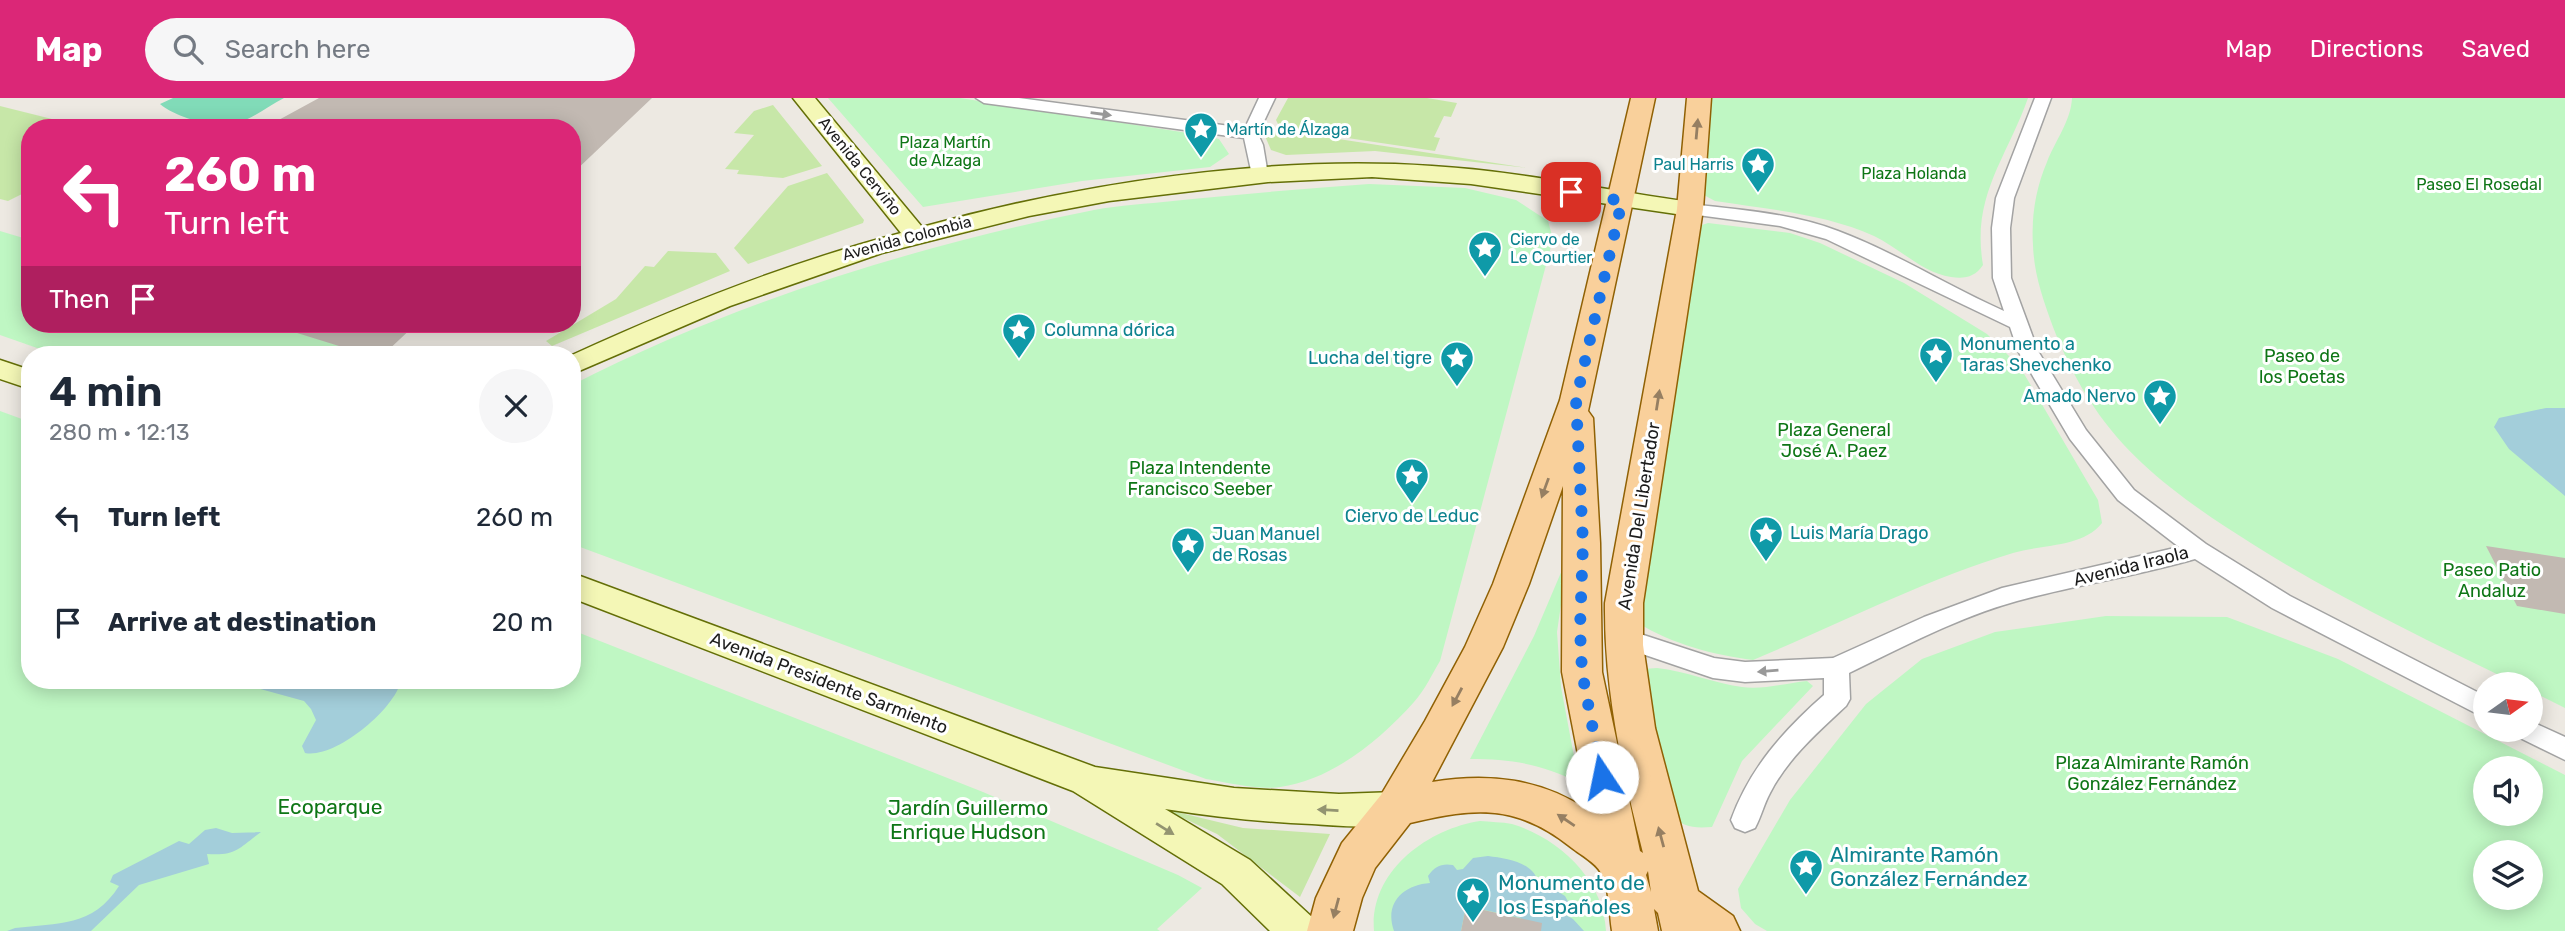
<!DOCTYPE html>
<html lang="en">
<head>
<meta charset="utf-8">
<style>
	body { margin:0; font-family:Rubik,sans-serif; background:#f6f6f7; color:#1f2937; height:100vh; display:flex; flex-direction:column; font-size:26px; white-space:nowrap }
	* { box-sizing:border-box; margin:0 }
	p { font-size:23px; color:#747a83 }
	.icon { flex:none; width:38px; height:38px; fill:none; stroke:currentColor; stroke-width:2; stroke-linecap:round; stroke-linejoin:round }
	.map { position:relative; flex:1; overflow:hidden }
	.details { position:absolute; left:21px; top:248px; width:560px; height:343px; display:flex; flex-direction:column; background:#fff; border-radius:28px; box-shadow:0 4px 18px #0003 }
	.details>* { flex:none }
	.banner { position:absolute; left:21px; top:21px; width:560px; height:214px; border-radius:28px; box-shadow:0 4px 18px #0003; background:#db2777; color:#fff; overflow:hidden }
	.needle { width:46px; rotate:76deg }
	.buttons { position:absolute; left:2473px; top:574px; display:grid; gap:14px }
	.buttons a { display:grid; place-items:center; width:70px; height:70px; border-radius:50%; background:#fff; box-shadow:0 4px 18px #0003; font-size:35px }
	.pin { position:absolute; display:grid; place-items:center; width:60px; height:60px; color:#fff; margin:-30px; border-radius:14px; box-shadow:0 4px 10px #0006 }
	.me { position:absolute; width:77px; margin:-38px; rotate:349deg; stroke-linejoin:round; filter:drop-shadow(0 0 5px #0008) }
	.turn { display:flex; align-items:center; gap:24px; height:147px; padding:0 28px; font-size:32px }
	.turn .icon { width:91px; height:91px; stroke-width:2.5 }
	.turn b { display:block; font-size:49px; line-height:60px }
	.then { display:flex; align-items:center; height:66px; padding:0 28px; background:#0003; gap:14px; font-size:26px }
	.round { display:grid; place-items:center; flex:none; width:74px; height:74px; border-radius:37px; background:#f6f6f7 }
	.summary { display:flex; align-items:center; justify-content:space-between; height:119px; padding:0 28px }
	h1 { font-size:42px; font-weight:600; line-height:52px }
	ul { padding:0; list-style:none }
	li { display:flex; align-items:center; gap:21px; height:105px; padding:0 28px }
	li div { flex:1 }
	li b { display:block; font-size:26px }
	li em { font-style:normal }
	header { display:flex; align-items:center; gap:42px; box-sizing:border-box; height:98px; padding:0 35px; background:#db2777; color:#fff }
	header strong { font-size:33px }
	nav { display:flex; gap:38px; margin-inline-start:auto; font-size:24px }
	.search { width:490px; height:63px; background:#f6f6f7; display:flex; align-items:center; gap:18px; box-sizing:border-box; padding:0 24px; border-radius:38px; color:#747a83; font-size:26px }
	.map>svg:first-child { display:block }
	.grass { fill:#c7e7a8 }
	.park { fill:#bff7c3; fill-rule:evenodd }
	.pitch { fill:#81dbb8 }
	.water { fill:#a3ceda }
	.building { fill:#c2b9b2 }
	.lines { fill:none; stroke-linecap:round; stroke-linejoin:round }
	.minor-casing { stroke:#a3a3a3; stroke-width:3 }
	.secondary-casing { stroke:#646f07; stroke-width:3 }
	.primary-casing { stroke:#906104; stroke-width:3 }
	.minor { fill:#fff; fill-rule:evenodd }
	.secondary { fill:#f4f7b6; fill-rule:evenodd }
	.primary { fill:#f9d09b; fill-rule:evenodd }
	.oneway { fill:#999 }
	.oneway2 { fill:#967f62 }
	.oneway3 { fill:#939471 }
	.route { stroke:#1a73e8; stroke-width:12; stroke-dasharray:0 21.6 }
	.labels { text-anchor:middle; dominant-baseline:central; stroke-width:6; stroke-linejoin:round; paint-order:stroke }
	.far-culture-label { font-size:16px; fill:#0d838f; stroke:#fff; text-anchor:start }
	.far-park-label { font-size:16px; fill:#0e7616; stroke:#fff }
	.far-street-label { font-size:16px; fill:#1c1c1c; stroke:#fff }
	.culture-label { font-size:18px; fill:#0d838f; stroke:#fff; text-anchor:start }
	.park-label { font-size:18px; fill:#0e7616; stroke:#fff }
	.street-label { font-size:18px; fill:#1c1c1c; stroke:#fff }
	.near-park-label { font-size:21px; fill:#0e7616; stroke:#fff }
	.near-culture-label { font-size:21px; fill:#0d838f; stroke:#fff; text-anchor:start }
</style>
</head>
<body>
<header>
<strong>Map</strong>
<div class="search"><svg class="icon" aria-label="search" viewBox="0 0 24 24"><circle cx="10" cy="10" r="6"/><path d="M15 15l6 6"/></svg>Search here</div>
<nav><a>Map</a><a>Directions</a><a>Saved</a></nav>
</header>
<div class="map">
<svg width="2565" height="833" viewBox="0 0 2565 833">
	<rect width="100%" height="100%" fill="#ede9e2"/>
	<path class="grass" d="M1288,0h139l30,5 -6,14 -7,-1 -10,21 6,1 -5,13 -155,-23 -4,-8z
		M773,7l49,61 -39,12 -46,-4 2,-4 -14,-1 29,-34 -20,-2 20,-22z
		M0,8l60,15 8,7h-38v62l-22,11 -8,-2z
		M1267,30l261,40 -153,-17 -89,4 -15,-5 -6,-14z
		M827,75l37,47 -1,3 -115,41 -14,-16 54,-62z
		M668,153l48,2 14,18 -178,75 -6,-5 70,-42 29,-33 9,1z
		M1164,711l79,19 87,6 -30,63 -83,-63z"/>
	<path class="park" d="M828,0h132l241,37 18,4 10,15 -19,13 -128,14 -159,26z
		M1705,0h323c-21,60 -57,98 -45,167 -8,12 -18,14 -32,12 -28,-4 -52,-29 -77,-41 -48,-22 -107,-27 -159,-35l-13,-7z
		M2072,0h493v610l-34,-17 -1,-7h-13c-90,-44 -179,-86 -263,-139 -59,-37 -121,-79 -160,-138 -17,-25 -30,-52 -41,-80 -10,-28 -19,-52 -20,-82 -2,-28 3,-58 14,-83 8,-21 24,-41 25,-64z
		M1369,86l96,4 51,12 32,21 5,18 -113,422c-8,13 -15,29 -26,41 -34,38 -82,78 -134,85 -24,3 -50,-4 -74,-8l-634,-235v-159c159,-82 347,-140 522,-175 26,-5 53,-6 79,-9 65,-7 131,-12 196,-17z
		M1708,125l82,10 30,10 84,40 83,51 33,33 78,133 4,23c-20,25 -60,21 -89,30 -89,27 -174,71 -260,107 -39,-5 -81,-16 -115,-37l61,-397z
		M0,133l30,9v84h242l96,31h-311l-57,-20z
		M0,313l30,11v259h542v-51l411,162 195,83 24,13 -45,41 3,2h-1160z
		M1568,458l-11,76 4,55 18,96c-36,-19 -68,-24 -109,-24l64,-123z
		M2106,518l121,1 111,42 227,116v156h-798l-12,-7 -14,-16 -3,-19 52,-89 76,-96 56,-45 73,-27zM2485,670h45v46h-45zM2485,754h45v46h-45z
		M1657,570c29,3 56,15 85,19 20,3 45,-4 65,-6l6,5 -71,75 -30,66c-18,1 -29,1 -42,-13l-27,-145z
		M1480,723c10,1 22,1 32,3 47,14 92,56 94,107h-232c-5,-59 53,-102 106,-110z"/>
	<path class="pitch" d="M173,0h111c-14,7 -29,19 -44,24 -23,7 -62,-3 -80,-18z"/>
	<path class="water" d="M2546,310h19v88l-56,-47 -15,-22 5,-9z
		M240,583h161c-7,29 -66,78 -96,72l-3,-7 14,-26 -5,-11 -7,-8 -65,-18z
		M216,730l16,5 29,-1c-23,17 -25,24 -54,22l2,10 -70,21 -48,46h-84l8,-3c43,-5 78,-1 104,-42l-9,-4 3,-7 66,-34 10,3 16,-14z
		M1488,758c15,2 33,4 44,15 6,6 6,14 12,20l8,-3 13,8 5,9 -1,6 -5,3 9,5 11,12h-65l2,-13 -55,-12 -5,25h-67c-10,-28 9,-46 36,-48l-2,-7c7,-10 14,-13 25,-11l4,5 6,-1 10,-11z"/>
	<path class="building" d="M319,0h333l-80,76v-46h-308z
		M282,226h134l-33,31h-15l-87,-27z
		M2486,448l79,12v56l-48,-8z
		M1466,808l76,17 -1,8h-80z"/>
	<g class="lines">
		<g class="minor-casing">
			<path id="minor" d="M976,0h43l226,30 14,-30h16l-17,36 5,11 5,30 -8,5 -8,-5 -8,-37 -260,-35z
				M2035,0h16l-37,100 -4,30 1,50 27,73 48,79 48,60 72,54 84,52 195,100v22l-213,-110 -77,-49c-59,17 -119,26 -178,42 -58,16 -114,46 -168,72l1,26 -4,7c-28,26 -58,52 -76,87 -6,11 -9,24 -15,35l-10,4 -10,-4 -4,-8c19,-52 52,-89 93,-125v-17l-79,4 -32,-4 -100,-34 -3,-7 3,-7 9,-2 92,30 31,4 88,-4 91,-41 78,-29 177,-41 -61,-47 -48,-61 -52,-88 -8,-24 -184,-88 -46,-13 -90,-12 -9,-5 9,-5c50,6 101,9 148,27 58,22 110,55 166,80l-11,-33 -1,-50 4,-30z
				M2530,623l35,16v23l-47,-23 -4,-7h16z"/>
		</g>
		<g class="secondary-casing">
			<path id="secondary" d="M793,0h22l107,129c159,-44 345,-72 510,-61 87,5 172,24 258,36l9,2 3,5 -3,5 -9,2 -219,-32 -99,-7 -104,5 -159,19 -80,15 -147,37 -152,53 -158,68v-19c107,-49 215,-92 329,-122z
				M0,262l30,10v19l-30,-10z
				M572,475l523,194 139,21 105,6 57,-2 14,5 5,11 -5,11c-30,11 -67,7 -98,5 -50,-2 -98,-7 -147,-15l85,51 63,58 6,13h-49l-48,-47 -149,-93 -501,-193z"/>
		</g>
		<g class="primary-casing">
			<path id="primary" d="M1631,0h24l-67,313 5,7 7,125 2,129 38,179 3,2c-21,-83 -39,-164 -38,-250l72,-394 10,-111h24l-8,111 -60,394v42l12,83 43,163 35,25 7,15h-78l-4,-18 -4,-4 4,22h-46c-3,-18 -2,-42 -11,-58 -5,-10 -20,-18 -29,-25 -55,-44 -96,-41 -162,-25l-35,45 -13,30 -9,33h-46l9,-33 26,-55 39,-48 44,-74 40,-74 28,-63 67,-184zM1563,388l-1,186 27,139c-48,-33 -101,-38 -157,-29l71,-135 26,-63zM1648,773l3,21 -5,-17z"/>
		</g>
		<use href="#minor" class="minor"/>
		<use href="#secondary" class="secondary"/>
		<use href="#primary" class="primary"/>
	</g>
	<defs><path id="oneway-solid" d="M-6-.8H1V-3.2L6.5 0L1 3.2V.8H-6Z" transform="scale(1.75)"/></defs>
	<g class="oneway">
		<use href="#oneway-solid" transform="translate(1101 16) rotate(8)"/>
		<use href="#oneway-solid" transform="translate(1768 573) rotate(175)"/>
	</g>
	<g class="oneway2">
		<use href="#oneway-solid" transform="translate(1697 31) rotate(-85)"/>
		<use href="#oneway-solid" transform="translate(1658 302) rotate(-81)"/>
		<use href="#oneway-solid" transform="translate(1545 390) rotate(110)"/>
		<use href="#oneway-solid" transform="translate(1457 599) rotate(118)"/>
		<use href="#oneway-solid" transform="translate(1566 722) rotate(-146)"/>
		<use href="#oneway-solid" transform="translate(1661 739) rotate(-105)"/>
		<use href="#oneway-solid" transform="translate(1336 810) rotate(105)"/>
	</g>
	<g class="oneway3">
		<use href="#oneway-solid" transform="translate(1328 712) rotate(-177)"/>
		<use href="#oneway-solid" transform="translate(1165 731) rotate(32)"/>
	</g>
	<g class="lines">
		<path class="route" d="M1571,94l51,9 -46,199 7,143 -3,86 2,43 20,105"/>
	</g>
	<defs>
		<g id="sight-pin" transform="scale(1.75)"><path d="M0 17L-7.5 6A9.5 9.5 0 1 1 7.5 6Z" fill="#0f9aa8" stroke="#fff"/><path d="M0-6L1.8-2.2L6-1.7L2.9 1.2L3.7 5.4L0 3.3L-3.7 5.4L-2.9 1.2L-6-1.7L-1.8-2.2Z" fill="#fff"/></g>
	</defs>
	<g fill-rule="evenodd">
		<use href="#sight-pin" x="1201" y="31"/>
		<use href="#sight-pin" x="1758" y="66"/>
		<use href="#sight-pin" x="1485" y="150"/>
		<use href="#sight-pin" x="1019" y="232"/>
		<use href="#sight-pin" x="1936" y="256"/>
		<use href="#sight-pin" x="1457" y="260"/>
		<use href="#sight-pin" x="2160" y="298"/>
		<use href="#sight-pin" x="1412" y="377"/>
		<use href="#sight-pin" x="1766" y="435"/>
		<use href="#sight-pin" x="1188" y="446"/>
		<use href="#sight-pin" x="1806" y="768"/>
		<use href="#sight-pin" x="1473" y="796"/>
	</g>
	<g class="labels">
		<g class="far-culture-label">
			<text x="1226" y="31">Martín de Álzaga</text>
			<text x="1734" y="66" text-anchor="end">Paul Harris</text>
			<text x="1510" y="141">Ciervo de<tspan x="1510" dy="18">Le Courtier</tspan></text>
		</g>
		<g class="far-park-label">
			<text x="945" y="44">Plaza Martín<tspan x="945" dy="18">de Alzaga</tspan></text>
			<text x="1914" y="75">Plaza Holanda</text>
			<text x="2479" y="86">Paseo El Rosedal</text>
		</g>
		<g class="far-street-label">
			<text transform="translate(860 68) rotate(51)">Avenida Cerviño</text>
			<text transform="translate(907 140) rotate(-15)">Avenida Colombia</text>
		</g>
		<g class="culture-label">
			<text x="1044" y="232">Columna dórica</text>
			<text x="1960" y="246">Monumento a<tspan x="1960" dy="21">Taras Shevchenko</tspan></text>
			<text x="1432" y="260" text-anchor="end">Lucha del tigre</text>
			<text x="2136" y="298" text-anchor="end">Amado Nervo</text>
			<text x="1412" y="418" text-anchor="middle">Ciervo de Leduc</text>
			<text x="1790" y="435">Luis María Drago</text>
			<text x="1212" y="436">Juan Manuel<tspan x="1212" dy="21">de Rosas</tspan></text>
		</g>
		<g class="park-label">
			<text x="2302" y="258">Paseo de<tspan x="2302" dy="21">los Poetas</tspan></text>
			<text x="1834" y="332">Plaza General<tspan x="1834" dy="21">José A. Paez</tspan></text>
			<text x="1200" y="370">Plaza Intendente<tspan x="1200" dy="21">Francisco Seeber</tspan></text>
			<text x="2492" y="472">Paseo Patio<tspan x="2492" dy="21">Andaluz</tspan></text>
			<text x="2152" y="665">Plaza Almirante Ramón<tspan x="2152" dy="21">González Fernández</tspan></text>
		</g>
		<g class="street-label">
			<text transform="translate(1639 418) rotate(-81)">Avenida Del Libertador</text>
			<text transform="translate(2131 468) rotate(-14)">Avenida Iraola</text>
			<text transform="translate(829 585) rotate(21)">Avenida Presidente Sarmiento</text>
		</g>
		<g class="near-park-label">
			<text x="330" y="708">Ecoparque</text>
			<text x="968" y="709">Jardín Guillermo<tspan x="968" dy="24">Enrique Hudson</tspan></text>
		</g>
		<g class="near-culture-label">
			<text x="1830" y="756">Almirante Ramón<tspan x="1830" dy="24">González Fernández</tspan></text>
			<text x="1498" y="784">Monumento de<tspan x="1498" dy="24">los Españoles</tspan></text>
		</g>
	</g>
</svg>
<div class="buttons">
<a><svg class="needle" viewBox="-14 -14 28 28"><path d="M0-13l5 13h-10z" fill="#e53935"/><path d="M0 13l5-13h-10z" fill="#747a83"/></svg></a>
<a><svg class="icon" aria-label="sound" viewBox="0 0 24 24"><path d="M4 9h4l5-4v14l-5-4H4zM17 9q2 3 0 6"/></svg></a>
<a><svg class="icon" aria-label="layers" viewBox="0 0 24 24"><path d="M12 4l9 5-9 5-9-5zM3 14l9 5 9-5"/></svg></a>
</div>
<div class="pin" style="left:1571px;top:94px;background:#d93025"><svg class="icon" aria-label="arrive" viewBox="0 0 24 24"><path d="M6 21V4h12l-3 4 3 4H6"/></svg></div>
<svg class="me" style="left:1602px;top:679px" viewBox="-20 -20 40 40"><circle r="19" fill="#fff"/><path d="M0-13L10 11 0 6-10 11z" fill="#1a73e8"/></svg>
<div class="banner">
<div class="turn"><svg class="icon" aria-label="left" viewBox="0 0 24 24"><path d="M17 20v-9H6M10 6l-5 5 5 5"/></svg><div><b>260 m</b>Turn left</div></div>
<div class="then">Then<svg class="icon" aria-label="arrive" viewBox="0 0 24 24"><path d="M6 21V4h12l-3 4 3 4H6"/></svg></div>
</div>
<section class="details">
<div class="summary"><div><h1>4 min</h1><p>280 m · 12:13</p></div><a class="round"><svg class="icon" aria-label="close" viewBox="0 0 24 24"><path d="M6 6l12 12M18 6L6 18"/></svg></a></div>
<ul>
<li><svg class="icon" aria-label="left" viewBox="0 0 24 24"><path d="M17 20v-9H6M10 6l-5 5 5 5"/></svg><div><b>Turn left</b></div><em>260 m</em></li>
<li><svg class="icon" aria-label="arrive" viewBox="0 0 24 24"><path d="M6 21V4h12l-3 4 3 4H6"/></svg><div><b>Arrive at destination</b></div><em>20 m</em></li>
</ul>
</section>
</div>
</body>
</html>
